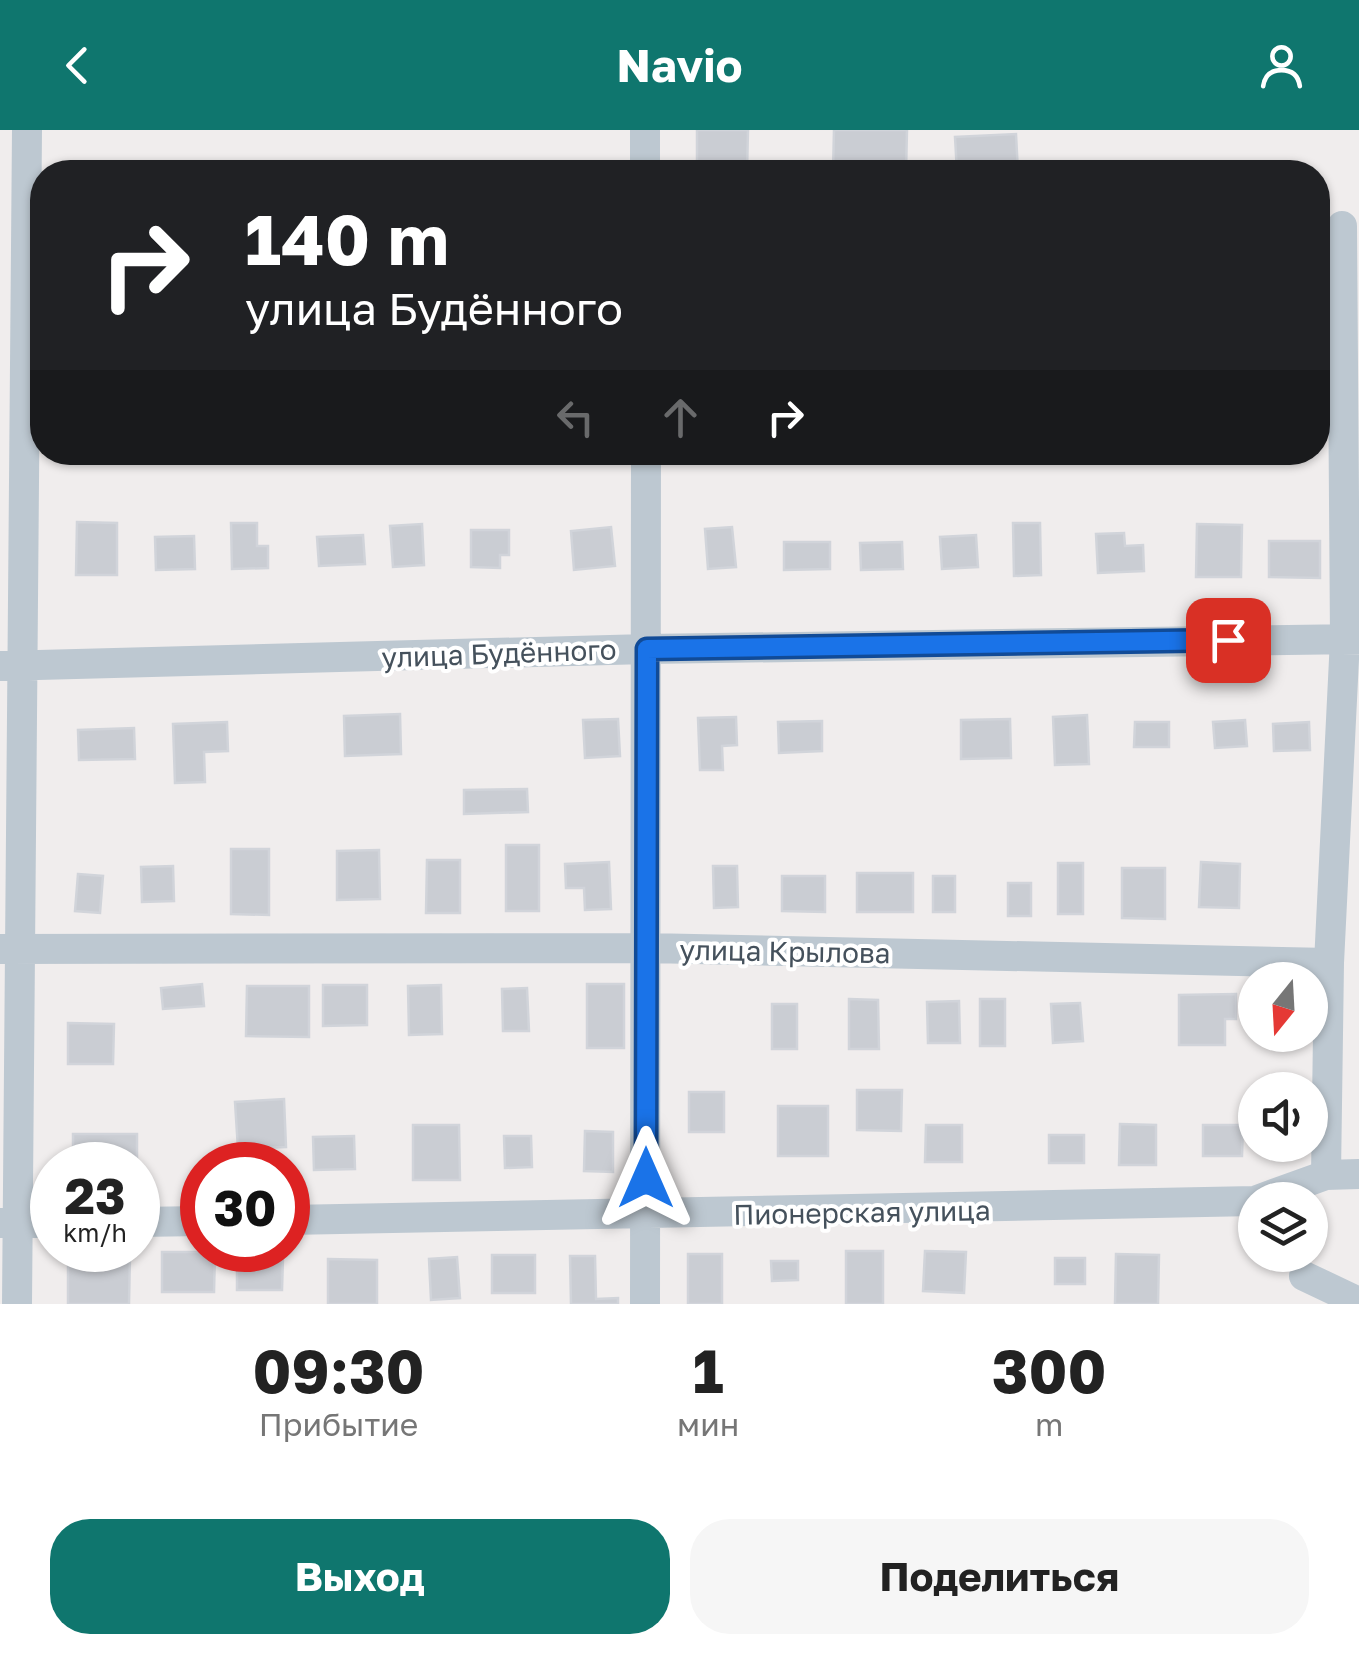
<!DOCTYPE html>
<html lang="ru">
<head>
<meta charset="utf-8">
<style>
	body { margin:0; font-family:"Golos Text",sans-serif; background:#f6f6f6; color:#222; height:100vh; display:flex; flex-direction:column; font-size:38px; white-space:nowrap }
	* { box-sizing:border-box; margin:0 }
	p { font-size:32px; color:#767676 }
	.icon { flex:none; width:55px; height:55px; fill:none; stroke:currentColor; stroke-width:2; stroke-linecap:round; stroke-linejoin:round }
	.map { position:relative; height:1174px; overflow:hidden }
	.sheet { display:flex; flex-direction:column; background:#fff; flex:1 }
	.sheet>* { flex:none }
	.hud { position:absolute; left:30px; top:30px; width:1300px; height:305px; border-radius:40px; box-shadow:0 2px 8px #0004; background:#202124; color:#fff; overflow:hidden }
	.needle { width:65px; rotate:198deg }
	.controls { position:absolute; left:1238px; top:832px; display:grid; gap:20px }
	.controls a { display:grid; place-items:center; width:90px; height:90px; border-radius:50%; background:#fff; box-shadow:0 2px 8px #0004; font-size:50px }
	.speed { position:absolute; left:30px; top:1012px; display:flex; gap:20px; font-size:50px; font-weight:700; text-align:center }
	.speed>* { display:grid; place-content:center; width:130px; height:130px; border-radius:50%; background:#fff; box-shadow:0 2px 8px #0004; line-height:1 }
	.speed small { font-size:25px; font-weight:400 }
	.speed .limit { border:15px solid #d22; background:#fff; color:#111 }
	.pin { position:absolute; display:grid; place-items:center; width:85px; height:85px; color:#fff; margin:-42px; border-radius:20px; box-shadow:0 5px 15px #0006 }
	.me { position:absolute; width:110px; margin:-55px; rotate:0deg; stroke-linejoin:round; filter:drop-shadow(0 0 8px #0008) }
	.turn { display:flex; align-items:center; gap:35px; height:210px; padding:0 50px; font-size:45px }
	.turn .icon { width:130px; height:130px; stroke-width:2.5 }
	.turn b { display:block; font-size:70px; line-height:85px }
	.lanes { display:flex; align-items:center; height:95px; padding:0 50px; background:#0003; justify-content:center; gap:50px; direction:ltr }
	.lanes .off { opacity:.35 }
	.eta { display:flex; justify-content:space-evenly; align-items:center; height:170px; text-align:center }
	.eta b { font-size:60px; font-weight:700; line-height:70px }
	.cta { display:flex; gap:20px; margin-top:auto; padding:20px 50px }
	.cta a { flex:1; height:115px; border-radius:40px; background:#0f766e; color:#fff; font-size:40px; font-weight:700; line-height:115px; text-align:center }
	.cta a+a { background:#f6f6f6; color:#222 }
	header { display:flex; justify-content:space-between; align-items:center; height:130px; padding:0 50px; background:#0f766e; color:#fff; font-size:45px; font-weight:700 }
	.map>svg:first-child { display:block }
	.building { fill:#cacdd3; stroke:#d1d4da; stroke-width:2.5 }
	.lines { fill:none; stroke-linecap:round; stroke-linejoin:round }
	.minor { stroke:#bdc8d1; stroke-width:30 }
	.route-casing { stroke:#114b97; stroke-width:25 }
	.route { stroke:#1a73e8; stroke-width:18 }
	.labels { text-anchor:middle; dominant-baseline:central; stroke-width:8; stroke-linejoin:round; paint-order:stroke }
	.street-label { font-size:28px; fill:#45515c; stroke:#fff }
</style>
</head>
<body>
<header><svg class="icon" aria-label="back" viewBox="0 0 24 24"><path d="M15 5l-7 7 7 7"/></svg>Navio<svg class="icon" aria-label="person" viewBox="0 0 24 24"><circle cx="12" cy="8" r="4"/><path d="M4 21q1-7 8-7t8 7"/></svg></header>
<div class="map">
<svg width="1359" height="1174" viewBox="0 0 1359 1174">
	<rect width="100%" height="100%" fill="#f0eded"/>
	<path class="building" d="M697,0h51l-1,42h-50z
		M834,0h73l-1,42h-73z
		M1016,4l2,38h-61l-2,-35z
		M77,392l40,1v52h-41z
		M231,393h26v23h11v22l-36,1z
		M1013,393h27l1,52 -27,1z
		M422,394l2,41 -31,2 -3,-41z
		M1197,394l45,1 -1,52h-45z
		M611,397l4,39 -41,4 -3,-39z
		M732,397l4,40 -28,2 -3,-40z
		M471,400h38v25h-9v13l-29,-1z
		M1124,403l1,13 18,-1 1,26 -46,2 -2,-39z
		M363,405l2,29 -46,2 -2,-29z
		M976,405l2,32 -36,2 -2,-32z
		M194,406l1,33 -39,1 -1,-33z
		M1269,411h51v37l-51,-1z
		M784,412h46v27l-46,1z
		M902,412l1,27 -42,1 -1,-27z
		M400,584l1,40 -56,2 -1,-40z
		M1087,585l2,49 -34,1 -2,-48z
		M736,587l1,28 -15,1 1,24h-23l-2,-52z
		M618,589l2,37 -35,2 -2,-38z
		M1010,589l1,39 -50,1v-39z
		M1245,590l2,26 -32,2 -2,-26z
		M822,591v30l-43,2 -1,-31z
		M227,592l1,29 -24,1 1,30 -30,1 -2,-59z
		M1135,592h34v25h-35z
		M1309,592l1,28 -36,1 -1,-27z
		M134,598l1,31 -56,1 -1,-30z
		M527,659l1,23 -64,2v-24z
		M506,715h33v66h-33z
		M231,719h38v66l-38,-1z
		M379,720l1,49 -43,1v-49z
		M427,730h33v53h-34z
		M609,732l2,47 -26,1 -1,-22h-18l-1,-24z
		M1201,732l39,2 -1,44 -40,-1z
		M1058,733h25v51h-25z
		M173,736l1,35 -32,1 -1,-35z
		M713,736h24l1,41 -24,1z
		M1122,738h43v51l-43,-1z
		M857,743h56v39h-56z
		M78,744l25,2 -3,37 -25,-2z
		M782,746h43v36l-43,-1z
		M933,746h22v36h-22z
		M1008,753h23v33h-23z
		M202,854l2,22 -41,3 -2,-21z
		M587,854h37v64h-37z
		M323,855h44v40l-44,1z
		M441,855l1,49 -33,1 -1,-49z
		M247,856h62v51l-63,-1z
		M527,858l2,43h-26l-1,-42z
		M1236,864v25h-11v26h-46v-50z
		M849,869l29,1 1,49h-30z
		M980,869h25v47h-25z
		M959,871l1,42h-32l-1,-41z
		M1080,873l3,38 -30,2 -2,-39z
		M772,874h25v45h-25z
		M68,893l46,1 -1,40h-45z
		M857,960h45l-1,41 -44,-1z
		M689,962h35v40h-35z
		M284,969l2,48 -48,2 -3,-47z
		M778,976h50v50h-50z
		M1120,994l36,1v40h-37z
		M413,995h46l1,55h-47z
		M926,995h36v37h-37z
		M1203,995h40l-1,31h-39z
		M585,1001l28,1v40l-29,-1z
		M73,1004h64v31h-64z
		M1049,1005h35v28h-35z
		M354,1006l1,33 -41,1 -1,-33z
		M504,1006h27l1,31 -27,1z
		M846,1121h37v53h-37z
		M925,1121l41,1 -2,41 -41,-2z
		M162,1122h53l-1,40h-52z
		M68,1124h62l-1,50h-61z
		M688,1124h34v50h-34z
		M1116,1124l43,1 -1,49h-43z
		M492,1125h43v38h-43z
		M570,1126h25l1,43 22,-1v6h-47z
		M237,1127h46l-1,33h-45z
		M457,1127l3,41 -29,2 -2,-41z
		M1055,1128h30v26h-30z
		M328,1129l49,1v44h-49z
		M771,1131h27v19l-26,1z"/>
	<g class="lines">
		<path class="minor" d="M645,0v42
			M0,536l647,-17 712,-10
			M0,819l647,-1 682,15
			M1326,1045l3,-212 16,-324 -3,-413
			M1257,1070l69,-25 33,-1
			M288,1090l967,-19
			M138,1092l64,-1
			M0,1093h52
			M1304,1146l55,26
			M17,1174l10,-1174
			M645,1174l1,-852"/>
	</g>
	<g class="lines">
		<g class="route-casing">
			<path id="route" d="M646,1048l1,-529 581,-9"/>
		</g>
		<use href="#route" class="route"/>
	</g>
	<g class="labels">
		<g class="street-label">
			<text transform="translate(499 523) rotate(-2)">улица Будённого</text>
			<text transform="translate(785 821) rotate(1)">улица Крылова</text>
			<text transform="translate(862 1082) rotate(-1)">Пионерская улица</text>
		</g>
	</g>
</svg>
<div class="controls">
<a><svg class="needle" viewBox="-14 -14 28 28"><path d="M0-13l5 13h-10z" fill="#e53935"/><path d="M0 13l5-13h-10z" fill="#767676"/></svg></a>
<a><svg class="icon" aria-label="sound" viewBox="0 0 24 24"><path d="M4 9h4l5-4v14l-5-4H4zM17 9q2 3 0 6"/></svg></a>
<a><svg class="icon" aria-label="layers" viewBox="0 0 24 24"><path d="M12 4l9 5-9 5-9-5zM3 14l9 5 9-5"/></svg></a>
</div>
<div class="speed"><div>23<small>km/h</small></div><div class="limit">30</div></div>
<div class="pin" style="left:1228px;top:510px;background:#d93025"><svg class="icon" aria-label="arrive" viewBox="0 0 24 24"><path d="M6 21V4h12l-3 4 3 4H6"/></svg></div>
<svg class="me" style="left:646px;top:1048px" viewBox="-20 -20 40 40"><path d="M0-17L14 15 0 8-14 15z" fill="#1a73e8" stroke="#fff" stroke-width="4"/></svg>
<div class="hud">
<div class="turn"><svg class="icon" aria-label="right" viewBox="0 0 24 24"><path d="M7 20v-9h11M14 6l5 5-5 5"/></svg><div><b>140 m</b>улица Будённого</div></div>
<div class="lanes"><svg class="icon off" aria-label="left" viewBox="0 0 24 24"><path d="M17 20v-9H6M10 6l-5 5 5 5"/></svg><svg class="icon off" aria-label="ahead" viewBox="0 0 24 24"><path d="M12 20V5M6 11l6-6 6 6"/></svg><svg class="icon" aria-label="right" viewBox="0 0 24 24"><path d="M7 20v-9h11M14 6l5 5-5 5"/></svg></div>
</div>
</div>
<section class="sheet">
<div class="eta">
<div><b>09:30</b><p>Прибытие</p></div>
<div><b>1</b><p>мин</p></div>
<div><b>300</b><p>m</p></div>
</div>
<div class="cta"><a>Выход</a><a>Поделиться</a></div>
</section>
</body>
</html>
